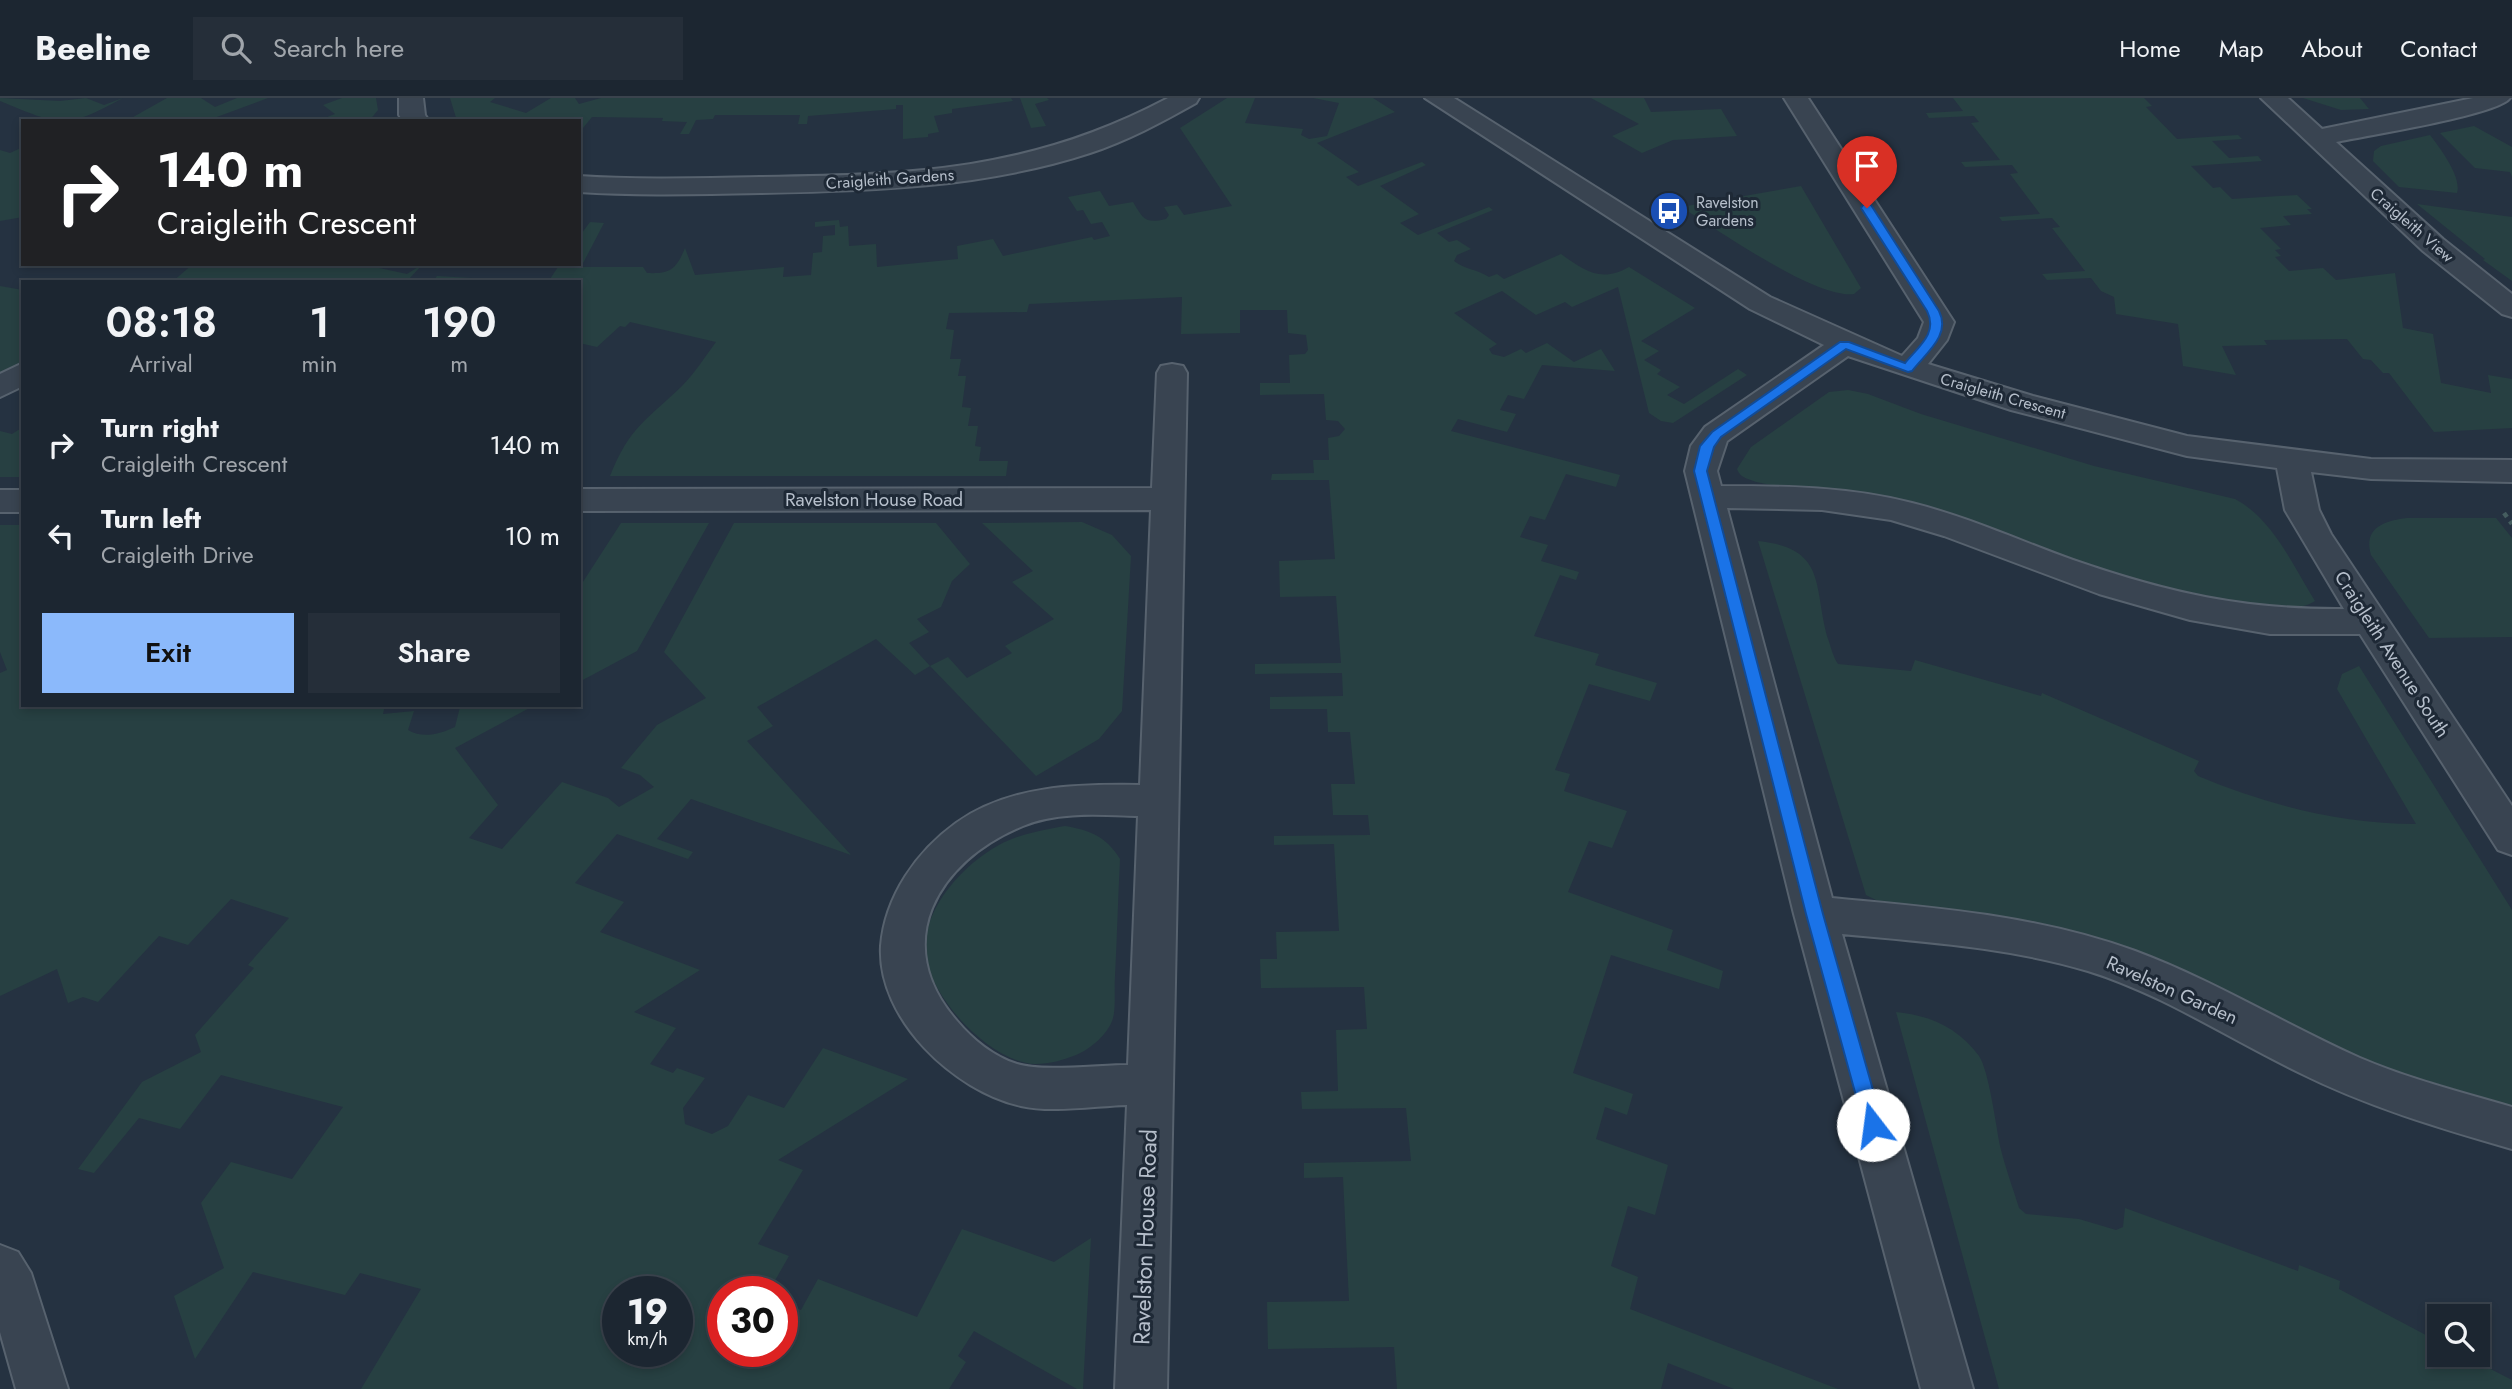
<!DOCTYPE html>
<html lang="en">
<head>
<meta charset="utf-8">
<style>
	body { margin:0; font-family:Jost,sans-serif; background:#252e39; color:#f1f3f6; height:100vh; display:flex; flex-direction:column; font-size:26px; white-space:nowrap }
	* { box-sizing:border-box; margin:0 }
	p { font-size:23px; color:#a0a5ab }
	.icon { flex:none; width:38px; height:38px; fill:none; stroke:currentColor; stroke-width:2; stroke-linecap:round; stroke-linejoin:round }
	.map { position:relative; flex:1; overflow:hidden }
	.details { position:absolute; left:21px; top:182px; width:560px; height:427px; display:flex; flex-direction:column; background:#1c2631; border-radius:0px; box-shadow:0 4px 10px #0003,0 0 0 2px #3a434d }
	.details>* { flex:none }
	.guide { position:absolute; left:21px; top:21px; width:560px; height:147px; border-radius:0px; box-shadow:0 4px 10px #0003,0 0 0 2px #3a434d; background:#202124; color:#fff; overflow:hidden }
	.buttons { position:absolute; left:2427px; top:1206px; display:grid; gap:14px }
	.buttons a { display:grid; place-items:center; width:63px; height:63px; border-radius:0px; background:#1c2631; box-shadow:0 4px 10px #0003,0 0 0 2px #3a434d; font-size:35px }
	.speed { position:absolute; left:602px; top:1178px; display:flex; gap:14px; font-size:35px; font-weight:700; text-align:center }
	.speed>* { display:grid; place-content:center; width:91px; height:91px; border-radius:50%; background:#1c2631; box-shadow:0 4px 10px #0003,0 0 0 2px #3a434d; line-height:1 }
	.speed small { font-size:18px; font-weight:400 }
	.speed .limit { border:10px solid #d22; background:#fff; color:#111 }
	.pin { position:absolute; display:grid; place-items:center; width:60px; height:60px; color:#fff; margin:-72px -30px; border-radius:50% 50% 50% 0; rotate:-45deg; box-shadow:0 0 7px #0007 }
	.pin .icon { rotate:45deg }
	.me { position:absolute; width:77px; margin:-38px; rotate:345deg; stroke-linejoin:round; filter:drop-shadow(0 0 5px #0008) }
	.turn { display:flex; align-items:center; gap:24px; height:147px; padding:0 21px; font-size:32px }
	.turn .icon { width:91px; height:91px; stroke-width:2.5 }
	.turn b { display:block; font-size:49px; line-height:60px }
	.eta { display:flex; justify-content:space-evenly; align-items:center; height:119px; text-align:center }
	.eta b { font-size:42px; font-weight:600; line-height:49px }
	.action { display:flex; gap:14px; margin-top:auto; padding:14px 21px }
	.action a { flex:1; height:80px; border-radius:0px; background:#8bb9fb; color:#111; font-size:28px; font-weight:600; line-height:80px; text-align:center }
	.action a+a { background:#252e39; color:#f1f3f6 }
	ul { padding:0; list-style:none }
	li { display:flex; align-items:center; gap:21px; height:91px; padding:0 21px }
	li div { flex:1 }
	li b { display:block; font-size:26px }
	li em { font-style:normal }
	header { display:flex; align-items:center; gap:42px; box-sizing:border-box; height:98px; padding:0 35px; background:#1c2631; border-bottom:2px solid #3a434d }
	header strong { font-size:33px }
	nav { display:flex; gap:38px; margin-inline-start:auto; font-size:24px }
	.search { width:490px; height:63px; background:#252e39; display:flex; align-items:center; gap:18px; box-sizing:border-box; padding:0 24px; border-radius:0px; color:#a0a5ab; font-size:26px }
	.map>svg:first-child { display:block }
	.green { fill:#274042; fill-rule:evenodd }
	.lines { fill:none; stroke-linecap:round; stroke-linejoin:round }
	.minor-casing { stroke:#57626e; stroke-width:4 }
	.path { stroke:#455d5f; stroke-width:4.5; stroke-dasharray:5 5; stroke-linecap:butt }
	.minor { fill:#394451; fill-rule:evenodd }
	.route { fill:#1a73e8; stroke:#114b97; stroke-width:2 }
	.labels { text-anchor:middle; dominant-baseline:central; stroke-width:6; stroke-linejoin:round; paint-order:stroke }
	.far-street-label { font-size:16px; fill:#b6bfcb; stroke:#1e2936 }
	.far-poi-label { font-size:16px; fill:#b6bfcb; stroke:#1e2936; text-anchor:start }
	.street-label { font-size:19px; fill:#b6bfcb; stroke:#1e2936 }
	.near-street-label { font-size:23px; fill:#b6bfcb; stroke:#1e2936 }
</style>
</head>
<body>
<header>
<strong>Beeline</strong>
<div class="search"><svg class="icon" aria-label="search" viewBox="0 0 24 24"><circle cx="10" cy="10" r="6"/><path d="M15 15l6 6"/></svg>Search here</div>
<nav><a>Home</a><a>Map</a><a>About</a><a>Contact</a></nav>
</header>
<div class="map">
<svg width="2512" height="1291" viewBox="0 0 2512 1291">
	<rect width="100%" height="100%" fill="#253241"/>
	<path class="green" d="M0,0l60,3 26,-3 18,7 19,-7c-59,32 -62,28 -123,3z
		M167,0h34l14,9 22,-9h31l-62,23h-80z
		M342,0h34l2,12 -9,11h-52l18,-7 -12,-9z
		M450,0h45l-5,4 36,11 25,-15h24l4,6 22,-6h410l2,3 -61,8v4l-18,3 5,16 -11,2v3l-25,2v-34h-7v4l-88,7 -1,8h-9l2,-9h-85l-2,4 -17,1 -7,14h-9l7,-12 -25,-1 1,-3 -71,-1 -9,11h-4v-7h-122z
		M1020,0h27l2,2 -14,4 11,22 -15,2z
		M1227,0h28l-10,25 58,6 -2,6 8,4 18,-3 12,-33 -26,-5h60l22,14 -78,31 42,29 -13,5 12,9 64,-24 4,3 -46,21 39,28 -19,9 18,12 71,-28 4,3 -56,23 12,9 8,-2 14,9 -14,6 -3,6c12,9 23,8 35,16l8,-3 7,5 57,-25c24,17 40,29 68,13l66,41 -54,33 18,10 -15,9 17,10 -4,4 23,13 -13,8 17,9 54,-35 9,6 -74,48 -12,-2 -12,-8 -31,-126 -46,20 -7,-5 -29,13 -34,-24 -48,22 43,31 -8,5 3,5 12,3 17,-8 5,4 21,-10 27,19 27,-13 14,22 -73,-6 -18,34 -16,-4 -8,15 16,4 -9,18 -49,-13 -7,12 169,44 -4,12 -50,-13 -21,46 -15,-4 -10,21 28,8 -7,16 38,11 -3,8 -16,-5 -26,61 65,18 -4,11 62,18 -7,18 -61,-17 -34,86 15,4 -6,17 63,20 -15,37 -23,-7 -21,51 105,38 -6,20 56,21 -4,18 -108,-34 -38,118 60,21 -6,21 -22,-8 -9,32 72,26 -13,50 -27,-9 -17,60 27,11 -8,32 208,80h-104l-66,-26 -7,26h-264l-3,-42 -126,2 -1,-47 82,-1 -6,-124 -39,1v-15l107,-2 -5,-53 -104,1 -1,-17 37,-1 -2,-61 31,-1 -3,-42 -103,1 -1,-29h17l-1,-27 63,-1 -5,-87 -60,1v-9l96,-1 -2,-20h-35l-2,-31h24l-5,-52h-22l-1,-23h-57v-12l73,-1 -1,-23 -87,1v-10l86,-1 -5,-67 -56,1 -1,-36 56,-2 -6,-79h-58l1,-6 42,-1 -1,-13h16l-1,-22 11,-2 6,-7 -7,-8 -12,-1 -2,-26 -64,1v-12h30l-1,-28 16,-1 3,-4 -2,-15 -18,-2 -1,-23h-47v23l-59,1 1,-37 -153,7 -2,8 -78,1 -3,16 8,1 -4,29h11l-3,17h8l-4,31 9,1 -3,18h10l-3,20 6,1 -2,14h29l-2,15h-396c20,-50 36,-55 72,-90 12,-12 23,-29 34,-44l-86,-20 -5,5 -5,-1 -23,21 -18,-4v-61h-31l12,-18h19v-27l11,-15 14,1 -23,44h62l4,6c23,1 29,-3 38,-25l10,27 89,-8 -1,10 28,-2 2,-22 9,-1 1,-16 12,-1v-10l-20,2v-5l24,-2 1,7 8,-1 1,20 27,-2 1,23 81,-8 -1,-13 36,-7 10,17 89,-19 2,3 16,-4 -8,-14 -11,2 -8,-14 -6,1 -9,-14 32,-6 9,15 24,-4c10,17 12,22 33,17l3,-4 -5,-8 13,-2 7,10 48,-9 -52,-78z
		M1591,0h53l7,14 70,-3 16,27 -64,4 -31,13 -30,-17 27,-12z
		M1953,0h191l8,8 -6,1 31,32 61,-4 4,4 -30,2 17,17 29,-2 4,5 -71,5 22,22 7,-1 12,12 65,-4 15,14h-5l5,5 -29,2 8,9 -31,3 21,21 -6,1 6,6 -6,1 14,14 34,-3 13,12 59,-7 8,55 30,6 8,49 50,10 -3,-18 24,4v49l-78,4 -45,-59h-6l-12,-13 -8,-1 -16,-20 -83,1 3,5 -45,1 14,29 -53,-9 -5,-42 -62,-10 -2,-17 -13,-6 -10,-13 -44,2 -5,-6 43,-3 -33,-43 8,-1 -8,-9 -50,3 -3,-4 41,-3 -30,-40 8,-1 -6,-8 -47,2 -4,-5 39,-2 -29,-37 8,-1 -5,-6 -45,2 -3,-5 37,-2z
		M2303,0h57l9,11 -28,1z
		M2474,28l38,21v30l-2,-5 -35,-4 -35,-35z
		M2430,37c10,13 32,42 27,58l-58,-6 -26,-26 1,-10 7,-5z
		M23,49v70l-23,4v-71l10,3z
		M1801,88l60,102 -7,6c-39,5 -137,-65 -173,-87z
		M2417,106l95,13v64l-29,-21 2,-1z
		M193,166h168l46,10 16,-10 -14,15 24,2 4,-5 35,2 -2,4h-298z
		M0,188l23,4v72l-23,16z
		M1848,292l20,4 53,20 173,52 141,33c38,20 58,67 80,102 -56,37 -334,-72 -404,-96 -32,-11 -66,-14 -100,-17 -20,-2 -44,-1 -63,-9 -6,-2 -9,-5 -11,-10l14,-22 78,-55z
		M23,329v50h-23v-46l12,3z
		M2407,420h89l16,20v99l-83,1 -58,-83c-8,-27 13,-34 36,-37z
		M1082,424l30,13 19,21 -9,155 -23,28 -63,37 -106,-110 -15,9 -39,-36 -119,68 16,19 -26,15 104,114 -160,-56 -34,40 36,13 -5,7 -71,-25 -42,49 49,19 -24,30 100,38 -66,42 42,16 -26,36 23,9 4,-5 28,10 -22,30 2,16 27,10 16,-8 20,-31 36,13 39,-60 85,31 -130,81 25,10 -45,74 31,12 -20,35 -46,1v59h59v-48l19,7 17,-31 99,38 45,-88 92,33 37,-24 -8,151h-6l-103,-58 -16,25 8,6 -17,27h-588l60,-100 -61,-16 -15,22 -92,-23 -58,87 -21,-63 50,-28 -23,-65 30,-41 61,17 51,-72 -122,-32 -41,54 -41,-11 -45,55 -16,-4 64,-87 59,-30 -6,-17 59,-67 -6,-3 41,-47 -58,-19 -43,46 -29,-9 -61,66 -15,-5 -15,6 -11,-34 -57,27v-323l7,-3 -7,-18v-127h23v180h362l-2,9 31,-3 -6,19c15,9 32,4 47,-3l5,-20 -5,-2h80l-80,43 43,57 -29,33 33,11 60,-67 46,16 11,9 35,-20 -14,-12 -19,-7 36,-43 49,-27 -42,-46 70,-129h202l34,41 -18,17 -11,26 -24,12 12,13 -20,11 21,23 18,-9 19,21 45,-25 -7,-7 49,-27 -42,-37 21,-11 -51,-48zM618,1194h59v59h-59z
		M621,425h88l-72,128 -58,31v-94z
		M1758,443c70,7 55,46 70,98 3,8 5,18 10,25l73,7 4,-11 126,36 1,-3 157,68 -5,10 4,5c70,29 141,48 218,48l-79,-135 5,-15 17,-8 153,244v196l-118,-35 -44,-18 -225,-107 -80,-22 -167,-23 -12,-6z
		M1065,728c25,4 42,11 55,33 -2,39 -3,78 -5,117 -1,13 1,30 -2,42 -4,15 -22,31 -37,37 -13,5 -26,9 -41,9 -44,-2 -101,-63 -109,-105 -8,-46 36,-94 73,-114 20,-11 44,-15 66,-19z
		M1896,914c33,3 63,16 83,44 10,15 17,70 21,90 5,21 13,42 19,62l7,6 53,5 37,11 7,-3 2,-19 173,63 1,-6 41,16 -1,8 100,53 1,12 23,1 49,25v9h-513z"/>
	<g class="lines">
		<g class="minor-casing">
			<path id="minor" d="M399,0h24l2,17 4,6h-26l-4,-6z
				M1168,0h31l-3,5c-34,19 -69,38 -106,50 -107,35 -219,38 -330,40 -60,1 -121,3 -181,-1v-16c61,4 121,2 181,1 152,-2 271,-6 408,-79z
				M1425,0h29l316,199 132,59 16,-18 6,-16 -140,-224h24l146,224 -7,18 -19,24 105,32 154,40 184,23 141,1v22l-141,-3 -60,-7 8,38 12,24 181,272v49l-14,-5 -138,-216h-90l-80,-14 -91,-26 -155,-58 -53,-16 -69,-10 -95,-2 105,390c102,10 205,17 303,53 78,29 149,73 225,107 49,21 101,34 152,49v42c-73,-21 -146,-43 -214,-77 -70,-34 -136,-78 -210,-101 -80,-24 -164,-29 -246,-37l131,455h-52l-127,-475 -109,-443 6,-25 14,-19 119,-82 -74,-36zM1848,258l163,54 176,46 90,12 8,42 59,99c-100,1 -176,-16 -271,-49 -53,-19 -105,-43 -161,-57 -62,-16 -126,-17 -191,-17l-4,-15 10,-30z
				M2261,0h27l34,31 151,-31h37c-12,17 -146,38 -174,44l107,97 69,55v23l-10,-3 -79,-63z
				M23,265v23l-23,11v-23z
				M1172,266l11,2 4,7 -20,1016h-52l12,-284c-32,1 -76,8 -106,1 -67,-15 -144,-87 -140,-160 4,-50 36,-95 75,-123 54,-38 121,-39 184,-38l11,-275 -572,1v-22l573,-1 5,-115 4,-7zM1138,718l-10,249c-29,0 -86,7 -111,-1 -23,-7 -45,-25 -60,-43 -68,-77 -20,-160 66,-195 35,-15 79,-11 115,-10z
				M0,392h23v22h-23z
				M0,1147l18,7 13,21 37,116h-52l-16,-57z"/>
		</g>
		<path class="path" d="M2504,415l8,11"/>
		<use href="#minor" class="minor"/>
	</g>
	<path class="route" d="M1863,107h8l68,106c12,24 -12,41 -27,60l-4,1 -62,-23 -125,88 -7,10 -7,24 116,443 60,211 -3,6 -7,3 -6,-3 -3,-6 -58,-211 -112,-443 6,-25 12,-14 128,-90h9l56,21c14,-17 33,-30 22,-52l-66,-103z"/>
	<defs>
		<g id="bus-disc" transform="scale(2.0125)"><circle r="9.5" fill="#1a4fb4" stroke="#1e2936"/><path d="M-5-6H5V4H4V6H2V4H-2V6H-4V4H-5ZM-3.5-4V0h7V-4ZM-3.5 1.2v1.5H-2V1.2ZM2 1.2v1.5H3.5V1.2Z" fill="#fff"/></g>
	</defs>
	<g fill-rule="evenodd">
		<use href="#bus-disc" x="1669" y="113"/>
	</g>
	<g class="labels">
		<g class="far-street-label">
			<text transform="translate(890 81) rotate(-4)">Craigleith Gardens</text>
			<text transform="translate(2412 127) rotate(41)">Craigleith View</text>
			<text transform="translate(2003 298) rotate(16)">Craigleith Crescent</text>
		</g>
		<g class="far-poi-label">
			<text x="1696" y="104">Ravelston<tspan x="1696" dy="18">Gardens</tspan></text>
		</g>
		<g class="street-label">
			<text x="874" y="401">Ravelston House Road</text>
			<text transform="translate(2392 556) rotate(57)">Craigleith Avenue South</text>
			<text transform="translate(2172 892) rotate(24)">Ravelston Garden</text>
		</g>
		<g class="near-street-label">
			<text transform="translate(1145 1139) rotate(-88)">Ravelston House Road</text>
		</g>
	</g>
</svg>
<div class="buttons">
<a><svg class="icon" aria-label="search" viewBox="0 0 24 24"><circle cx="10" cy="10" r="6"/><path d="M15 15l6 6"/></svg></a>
</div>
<div class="speed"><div>19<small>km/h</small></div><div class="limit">30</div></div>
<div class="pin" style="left:1867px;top:110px;background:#d93025"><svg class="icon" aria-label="arrive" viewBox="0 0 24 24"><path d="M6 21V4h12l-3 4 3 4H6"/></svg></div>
<svg class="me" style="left:1873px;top:1027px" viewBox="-20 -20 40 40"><circle r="19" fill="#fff"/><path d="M0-13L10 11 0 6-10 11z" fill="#1a73e8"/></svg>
<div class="guide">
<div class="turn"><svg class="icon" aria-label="right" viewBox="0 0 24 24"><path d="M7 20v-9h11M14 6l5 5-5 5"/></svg><div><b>140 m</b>Craigleith Crescent</div></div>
</div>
<section class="details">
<div class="eta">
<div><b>08:18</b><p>Arrival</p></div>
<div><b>1</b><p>min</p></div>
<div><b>190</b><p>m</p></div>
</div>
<ul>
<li><svg class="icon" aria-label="right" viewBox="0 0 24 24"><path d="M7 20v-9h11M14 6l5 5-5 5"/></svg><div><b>Turn right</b><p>Craigleith Crescent</p></div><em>140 m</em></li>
<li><svg class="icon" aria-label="left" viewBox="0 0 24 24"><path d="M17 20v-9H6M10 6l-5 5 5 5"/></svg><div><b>Turn left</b><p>Craigleith Drive</p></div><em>10 m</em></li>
</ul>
<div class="action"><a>Exit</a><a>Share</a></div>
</section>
</div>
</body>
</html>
